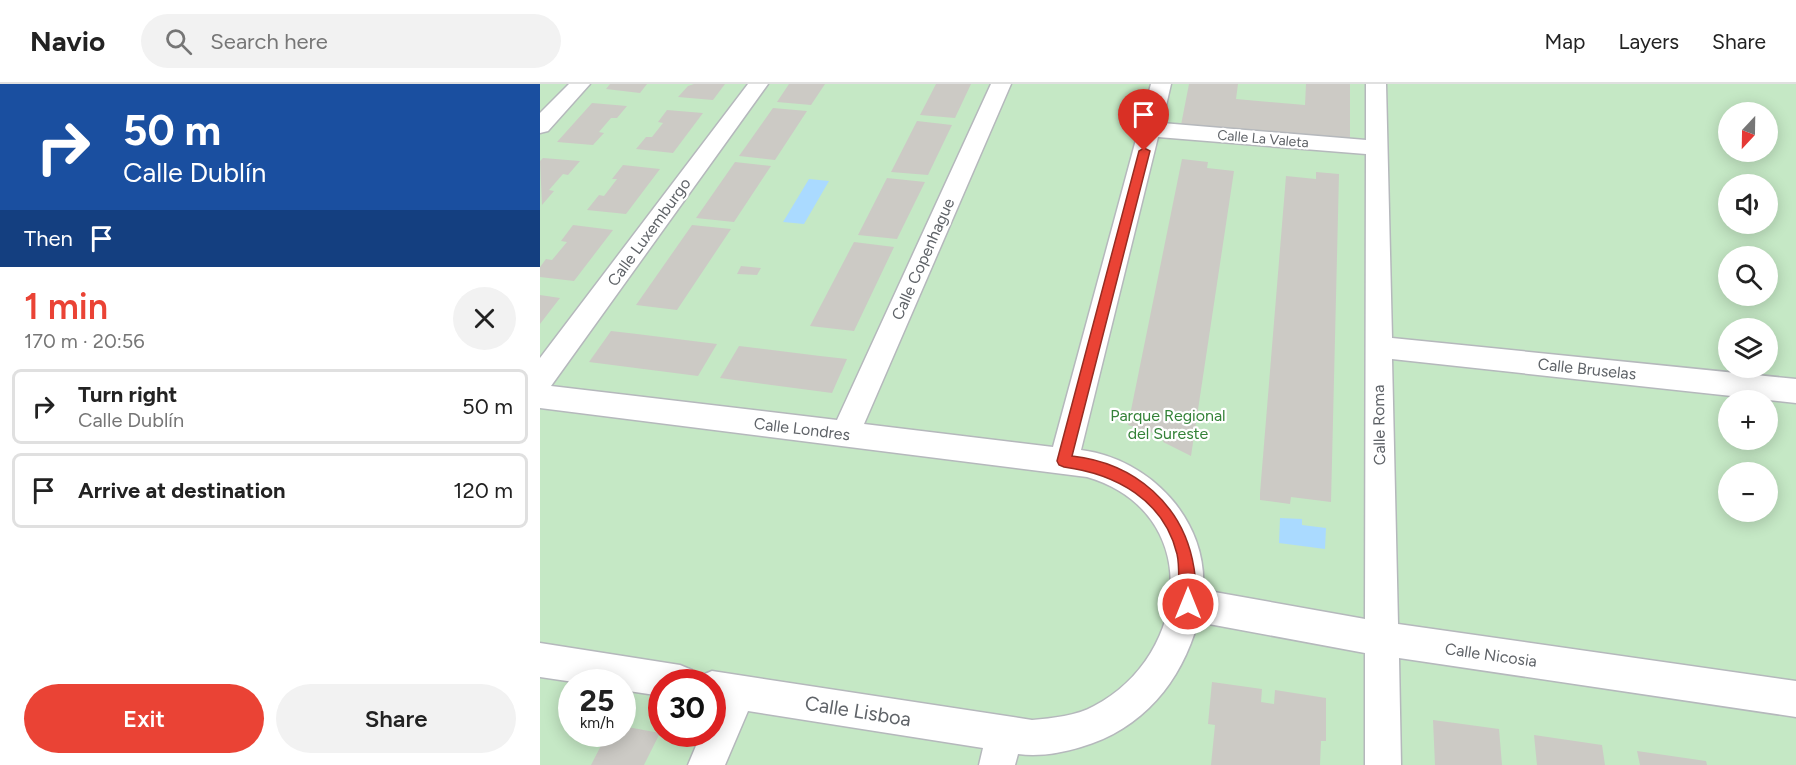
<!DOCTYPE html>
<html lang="en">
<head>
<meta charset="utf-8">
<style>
	body { margin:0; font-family:Figtree,sans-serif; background:#f2f2f2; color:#222; height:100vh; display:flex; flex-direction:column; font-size:22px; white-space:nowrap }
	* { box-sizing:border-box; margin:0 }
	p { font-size:20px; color:#767676 }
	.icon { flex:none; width:33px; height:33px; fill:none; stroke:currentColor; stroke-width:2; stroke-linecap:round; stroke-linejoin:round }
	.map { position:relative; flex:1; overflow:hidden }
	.sheet { display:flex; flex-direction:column; background:#fff; width:540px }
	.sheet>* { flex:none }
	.guide { background:#1a4fa0; color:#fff; overflow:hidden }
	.needle { width:39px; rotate:202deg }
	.fabs { position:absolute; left:1178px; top:18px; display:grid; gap:12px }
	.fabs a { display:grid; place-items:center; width:60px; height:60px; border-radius:50%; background:#fff; box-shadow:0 3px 15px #0003; font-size:30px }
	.speed { position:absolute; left:18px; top:585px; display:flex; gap:12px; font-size:30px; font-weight:700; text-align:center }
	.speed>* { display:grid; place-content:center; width:78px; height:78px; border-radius:50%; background:#fff; box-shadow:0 3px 15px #0003; line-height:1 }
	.speed small { font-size:15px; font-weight:400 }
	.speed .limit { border:9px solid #d22; background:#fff; color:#111 }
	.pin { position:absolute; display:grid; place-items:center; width:51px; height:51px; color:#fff; margin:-62px -26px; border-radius:50% 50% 50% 0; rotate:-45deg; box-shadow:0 0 6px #0007 }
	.pin .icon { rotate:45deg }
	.me { position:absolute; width:66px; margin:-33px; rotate:0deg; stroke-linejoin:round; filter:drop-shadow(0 0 4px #0008) }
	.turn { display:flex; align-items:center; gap:21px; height:126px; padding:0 24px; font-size:27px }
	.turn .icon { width:78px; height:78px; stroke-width:2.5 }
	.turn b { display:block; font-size:42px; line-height:51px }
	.then { display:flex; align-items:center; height:57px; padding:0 24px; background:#0003; gap:12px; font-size:22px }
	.round { display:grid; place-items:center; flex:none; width:63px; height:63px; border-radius:32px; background:#f2f2f2 }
	.overview { display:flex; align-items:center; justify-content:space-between; height:102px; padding:0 24px }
	h1 { font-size:36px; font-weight:600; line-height:45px; color:#ea4335 }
	.button { display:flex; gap:12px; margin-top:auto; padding:12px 24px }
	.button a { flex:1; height:69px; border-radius:36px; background:#ea4335; color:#fff; font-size:24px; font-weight:600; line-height:69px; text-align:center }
	.button a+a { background:#f2f2f2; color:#222 }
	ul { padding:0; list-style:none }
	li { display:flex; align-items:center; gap:18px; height:75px; margin:0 12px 9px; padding:0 12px; border:3px solid #e0e0e0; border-radius:9px }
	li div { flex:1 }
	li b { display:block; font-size:22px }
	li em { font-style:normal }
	header { display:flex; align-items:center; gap:36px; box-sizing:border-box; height:84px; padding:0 30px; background:#fff; border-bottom:2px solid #e0e0e0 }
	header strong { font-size:28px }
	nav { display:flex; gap:33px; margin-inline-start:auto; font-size:21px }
	.search { width:420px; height:54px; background:#f2f2f2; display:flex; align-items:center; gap:15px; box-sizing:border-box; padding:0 21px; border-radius:33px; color:#767676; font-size:22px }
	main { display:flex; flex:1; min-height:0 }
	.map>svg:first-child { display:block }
	.green { fill:#c5e8c5; fill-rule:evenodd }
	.water { fill:#aadaff }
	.building { fill:#cccac5 }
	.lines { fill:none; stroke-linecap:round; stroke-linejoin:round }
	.street-casing { stroke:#b5b8bc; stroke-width:3 }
	.street { fill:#fff; fill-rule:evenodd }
	.route { fill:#ea4335; stroke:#982c22; stroke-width:1.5 }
	.labels { text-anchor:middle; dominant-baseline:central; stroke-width:4.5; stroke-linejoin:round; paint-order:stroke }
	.far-street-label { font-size:14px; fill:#5f6368; stroke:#fff }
	.street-label { font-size:16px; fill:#5f6368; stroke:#fff }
	.park-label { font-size:16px; fill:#348238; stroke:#fff }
	.near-street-label { font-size:20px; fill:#5f6368; stroke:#fff }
</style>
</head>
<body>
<header>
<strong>Navio</strong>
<div class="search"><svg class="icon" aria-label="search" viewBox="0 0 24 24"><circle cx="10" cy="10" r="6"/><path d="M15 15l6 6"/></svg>Search here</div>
<nav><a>Map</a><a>Layers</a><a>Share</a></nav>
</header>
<main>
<section class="sheet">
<div class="guide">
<div class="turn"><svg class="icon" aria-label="right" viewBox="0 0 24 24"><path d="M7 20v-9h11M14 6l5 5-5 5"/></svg><div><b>50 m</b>Calle Dublín</div></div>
<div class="then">Then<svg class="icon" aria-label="arrive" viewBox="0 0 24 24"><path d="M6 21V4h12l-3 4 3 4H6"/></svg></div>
</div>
<div class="overview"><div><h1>1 min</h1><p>170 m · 20:56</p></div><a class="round"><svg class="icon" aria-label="close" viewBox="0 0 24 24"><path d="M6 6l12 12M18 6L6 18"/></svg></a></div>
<ul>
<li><svg class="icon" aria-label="right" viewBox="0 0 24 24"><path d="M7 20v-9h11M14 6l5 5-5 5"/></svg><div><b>Turn right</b><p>Calle Dublín</p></div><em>50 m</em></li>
<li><svg class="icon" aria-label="arrive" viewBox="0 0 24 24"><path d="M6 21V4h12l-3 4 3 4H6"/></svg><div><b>Arrive at destination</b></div><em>120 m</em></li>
</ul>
<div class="button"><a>Exit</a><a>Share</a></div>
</section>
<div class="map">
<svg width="1256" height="681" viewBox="0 0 1256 681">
	<rect width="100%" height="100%" fill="#f1efe8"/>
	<path class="green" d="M0,0h1256v681h-1256zM1188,28h39v40h-39zM1188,100h39v40h-39zM1188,172h39v40h-39zM1188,244h39v40h-39zM1188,316h39v40h-39zM1188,388h39v40h-39zM32,598h50v52h-50zM122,598h50v52h-50z"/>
	<path class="water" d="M269,95l20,2 -25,43 -21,-2z
		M740,434l22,1v6l24,3 -1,21 -46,-6z"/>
	<path class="building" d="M70,0h37l-7,9 -34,-4z
		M154,0h31l-12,16 -35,-3 10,-11z
		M249,0h36l-14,21 -34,-3z
		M396,0h35l-16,34 -35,-3z
		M649,0h49l-2,15 69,6 1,-21h44v55l-169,-14z
		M52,19l35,3 -10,12h-6l-12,14 5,1 -11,12 -36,-3z
		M233,24l34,3 -32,49 -36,-4z
		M127,26l36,3 -30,40 -37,-4 10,-12h6l11,-14 -5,-1z
		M377,37l35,4 -24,50 -37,-3z
		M3,74l37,3 -12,14 -5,-1 -14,16 5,1 -12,14 -2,-44z
		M642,75l26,3 -1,6 27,3 -43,285 -28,-14 2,-13h-7l-2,5 -28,-9z
		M195,78l36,4 -37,56 -38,-4z
		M83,81l37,4 -34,45 -39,-4 12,-15 5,1 13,-17h-5z
		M776,88l23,2 -8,328 -40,-5 -1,7 -30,-4v-7l26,-317 30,3z
		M347,94l38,4 -28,57 -39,-4z
		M33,141l40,5 -39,51 -34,-4v-10l6,-8 6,1 15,-18 -6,-1z
		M152,141l39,4 -54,81 -41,-5z
		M314,158l40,5 -40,84 -44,-5z
		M201,182l20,2 -4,7 -20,-1z
		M0,211l20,3 -20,26z
		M71,247l26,3 80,10 -19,32 -109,-14z
		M199,262l81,10 27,3 -15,34 -112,-15z
		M672,598l50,7 -1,13 13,2 1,-14 51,8v43h-5l-1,24h-109l4,-40 -7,-1z
		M893,636l66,9 3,36h-67z
		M82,642l38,7 -16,32h-53l16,-31h15z
		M994,651l68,10 3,20h-68z
		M1097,667l69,10 1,4h-67z"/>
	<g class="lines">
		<g class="street-casing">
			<path id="street" d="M29,0h21l-42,47 -8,2v-20z
				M208,0h20l-217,302 286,34 154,-336h20l-147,340 189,23 98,-363h20l-9,39 204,17v-56h20l6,254 404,41v24l-404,-44 6,265 398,57v36l-397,-59 2,107h-36v-112l-167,-31c-17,60 -55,107 -117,125 -20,6 -42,10 -63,7l-3,11h-36l4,-17 -235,-37 -23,54h-37l13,-31h11v-52h-50v14l-40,-6v-8h-48l-34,-5v-34l140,22 12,5 5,12 3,-6 12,-5 320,49c21,-2 44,-4 62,-14 97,-51 110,-195 -7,-229l-547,-69v-50zM618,53l208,17 -1,465 -162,-29c5,-70 -53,-131 -122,-140z"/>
		</g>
		<use href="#street" class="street"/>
	</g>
	<path class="route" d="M604,64l6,3 -78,305c63,7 112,49 122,112 2,13 4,30 -1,41l-5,3 -6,-3c-6,-14 -1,-38 -5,-55 -13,-54 -61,-80 -113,-87l-5,-2 -2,-4 82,-310z"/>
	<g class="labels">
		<g class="far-street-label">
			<text transform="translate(723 55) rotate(5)">Calle La Valeta</text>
		</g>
		<g class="street-label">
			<text transform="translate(109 148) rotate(-54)">Calle Luxemburgo</text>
			<text transform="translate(383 175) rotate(-66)">Calle Copenhague</text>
			<text transform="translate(1047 285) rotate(6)">Calle Bruselas</text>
			<text transform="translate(839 341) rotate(-91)">Calle Roma</text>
			<text transform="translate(262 345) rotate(7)">Calle Londres</text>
			<text transform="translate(951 571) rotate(8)">Calle Nicosia</text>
		</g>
		<g class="park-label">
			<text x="628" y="331">Parque Regional<tspan x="628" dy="18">del Sureste</tspan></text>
		</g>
		<g class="near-street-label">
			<text transform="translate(318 627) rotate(9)">Calle Lisboa</text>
		</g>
	</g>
</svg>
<div class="fabs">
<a><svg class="needle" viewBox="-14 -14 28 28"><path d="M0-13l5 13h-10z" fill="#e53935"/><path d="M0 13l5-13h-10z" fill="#767676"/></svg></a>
<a><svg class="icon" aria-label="sound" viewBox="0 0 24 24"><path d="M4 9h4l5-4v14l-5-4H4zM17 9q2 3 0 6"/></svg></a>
<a><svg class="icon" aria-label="search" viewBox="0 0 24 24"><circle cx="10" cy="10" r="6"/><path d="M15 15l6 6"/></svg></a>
<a><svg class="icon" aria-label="layers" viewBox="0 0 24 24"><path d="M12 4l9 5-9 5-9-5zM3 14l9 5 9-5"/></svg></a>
<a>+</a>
<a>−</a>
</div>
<div class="speed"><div>25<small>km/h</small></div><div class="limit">30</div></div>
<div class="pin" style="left:604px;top:67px;background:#d93025"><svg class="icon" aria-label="arrive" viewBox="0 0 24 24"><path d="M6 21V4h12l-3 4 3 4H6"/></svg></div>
<svg class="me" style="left:648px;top:520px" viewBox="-20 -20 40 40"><circle r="17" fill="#ea4335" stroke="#fff" stroke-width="3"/><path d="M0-11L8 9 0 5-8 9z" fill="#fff"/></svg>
</div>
</main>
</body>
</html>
